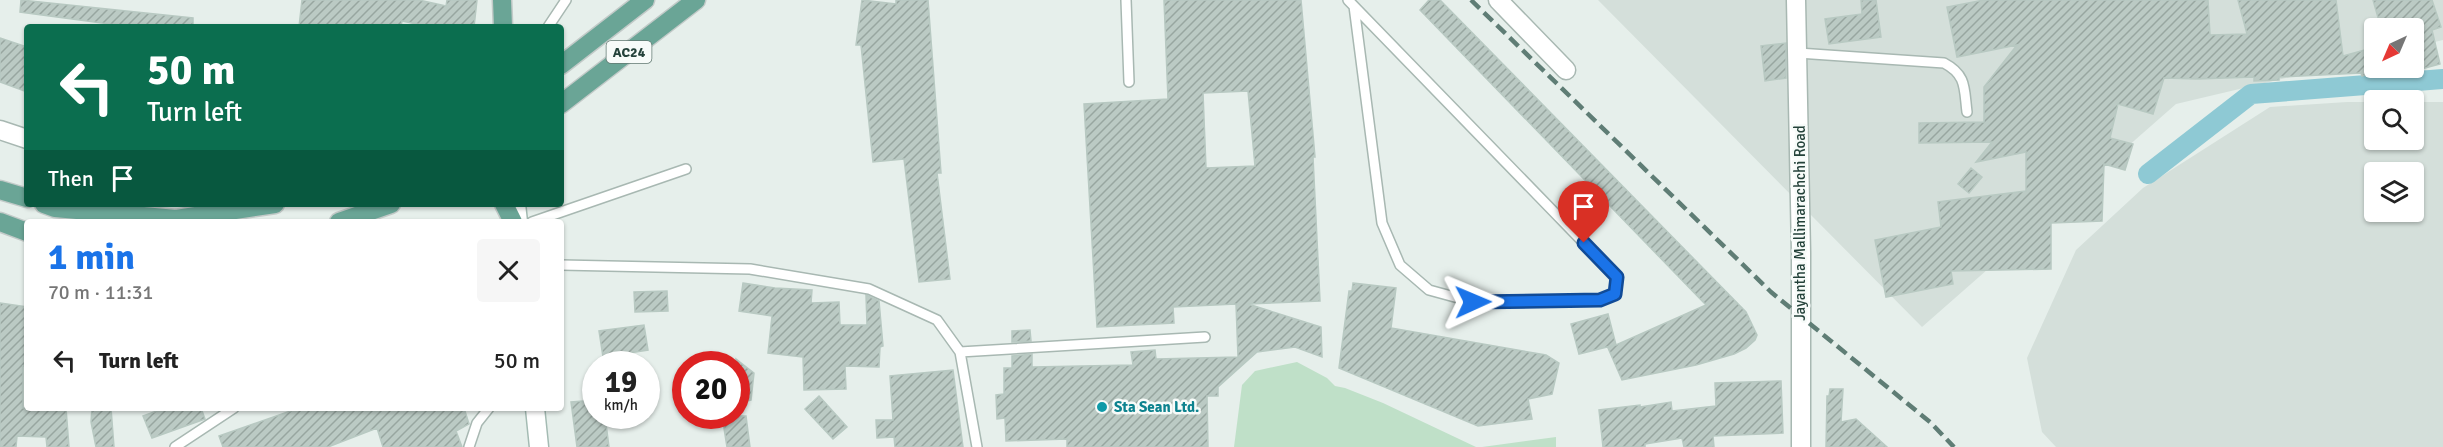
<!DOCTYPE html>
<html lang="en">
<head>
<meta charset="utf-8">
<style>
	body { margin:0; font-family:Signika,sans-serif; background:#f6f6f6; color:#222; height:100vh; display:flex; flex-direction:column; font-size:22px; white-space:nowrap }
	* { box-sizing:border-box; margin:0 }
	p { font-size:20px; color:#767676 }
	.icon { flex:none; width:33px; height:33px; fill:none; stroke:currentColor; stroke-width:2; stroke-linecap:round; stroke-linejoin:round }
	.map { position:relative; flex:1; overflow:hidden }
	.drawer { position:absolute; left:24px; top:219px; width:540px; height:192px; display:flex; flex-direction:column; background:#fff; border-radius:6px; box-shadow:0 2px 4px #0004 }
	.drawer>* { flex:none }
	.guide { position:absolute; left:24px; top:24px; width:540px; height:183px; border-radius:6px; box-shadow:0 2px 4px #0004; background:#0b6e4f; color:#fff; overflow:hidden }
	.needle { width:39px; rotate:224deg }
	.fabs { position:absolute; left:2364px; top:18px; display:grid; gap:12px }
	.fabs a { display:grid; place-items:center; width:60px; height:60px; border-radius:6px; background:#fff; box-shadow:0 2px 4px #0004; font-size:30px }
	.speed { position:absolute; left:582px; top:351px; display:flex; gap:12px; font-size:30px; font-weight:700; text-align:center }
	.speed>* { display:grid; place-content:center; width:78px; height:78px; border-radius:50%; background:#fff; box-shadow:0 2px 4px #0004; line-height:1 }
	.speed small { font-size:15px; font-weight:400 }
	.speed .limit { border:9px solid #d22; background:#fff; color:#111 }
	.pin { position:absolute; display:grid; place-items:center; width:51px; height:51px; color:#fff; margin:-62px -26px; border-radius:50% 50% 50% 0; rotate:-45deg; box-shadow:0 0 6px #0007 }
	.pin .icon { rotate:45deg }
	.me { position:absolute; width:66px; margin:-33px; rotate:89deg; stroke-linejoin:round; filter:drop-shadow(0 0 4px #0008) }
	.turn { display:flex; align-items:center; gap:21px; height:126px; padding:0 24px; font-size:27px }
	.turn .icon { width:78px; height:78px; stroke-width:2.5 }
	.turn b { display:block; font-size:42px; line-height:51px }
	.then { display:flex; align-items:center; height:57px; padding:0 24px; background:#0003; gap:12px; font-size:22px }
	.round { display:grid; place-items:center; flex:none; width:63px; height:63px; border-radius:6px; background:#f6f6f6 }
	.head { display:flex; align-items:center; justify-content:space-between; height:102px; padding:0 24px }
	h1 { font-size:36px; font-weight:800; line-height:45px; color:#1a73e8 }
	ul { padding:0; list-style:none }
	li { display:flex; align-items:center; gap:18px; height:78px; padding:0 24px }
	li div { flex:1 }
	li b { display:block; font-size:22px }
	li em { font-style:normal }
	.map>svg:first-child { display:block }
	.built { fill:#d4dfda; fill-rule:evenodd }
	.green { fill:#bfe0c8 }
	.lines { fill:none; stroke-linecap:round; stroke-linejoin:round }
	.canal { stroke:#8ec9d4; stroke-width:20 }
	.building { fill:url(#building-hatch); stroke:#b8c9c2; stroke-width:1.5; fill-rule:evenodd }
	.service-casing { stroke:#a8b8b2; stroke-width:12 }
	.minor-casing { stroke:#a8b8b2; stroke-width:21 }
	.tertiary-casing { stroke:#a8b8b2; stroke-width:21 }
	.secondary-casing { stroke:#a4bbb3; stroke-width:21 }
	.primary-casing { stroke:#c2cac8; stroke-width:21 }
	.service { stroke:#fff; stroke-width:9 }
	.minor { stroke:#fff; stroke-width:18 }
	.tertiary { stroke:#fff; stroke-width:18 }
	.secondary { stroke:#fff; stroke-width:18 }
	.primary { stroke:#6aa596; stroke-width:18 }
	.rail { stroke:#5f7d75; stroke-width:4.5; stroke-dasharray:12 6; stroke-linecap:butt }
	.route-casing { stroke:#114b97; stroke-width:15 }
	.route { stroke:#1a73e8; stroke-width:10 }
	.culture-dot { fill:#0f9aa8; stroke:#f7fbf9; stroke-width:2 }
	.labels { text-anchor:middle; dominant-baseline:central; stroke-width:5; stroke-linejoin:round; paint-order:stroke }
	.shield { fill:#f7fbf9; stroke:#637a73; stroke-width:1.5 }
	.shield-label { font-size:14px; font-weight:bold; fill:#24423a }
	.street-label { font-size:15px; fill:#24423a; stroke:#f7fbf9 }
	.culture-label { font-size:15px; font-weight:bold; fill:#0d838f; stroke:#f7fbf9; text-anchor:start }
</style>
</head>
<body>
<div class="map">
<svg width="2443" height="447" viewBox="0 0 2443 447">
	<defs>
		<pattern id="building-hatch" width="6" height="6" patternUnits="userSpaceOnUse" patternTransform="scale(1.5)"><rect width="6" height="6" fill="#bbcac4"/><path d="M-1 1l2-2M0 6l6-6M5 7l2-2" fill="none" stroke="#98a6a0"/></pattern>
	</defs>
	<rect width="100%" height="100%" fill="#e6efeb"/>
	<path class="built" d="M1598,0h845v40l-29,7v-19h-40v29l-198,47 -254,223z
		M2347,102h27v38h40v-38h29v345h-387l-14,-15 -15,-74 49,-108 67,-62 127,-81zM2374,172h40v40h-40z"/>
	<path class="green" d="M1297,362l30,16 8,8 10,2 38,15 93,44h-242l8,-62 13,-14z
		M1556,437v10h-74z"/>
	<g class="lines">
		<path class="canal" d="M2148,174l103,-80 192,-15"/>
	</g>
	<path class="building" d="M21,0l172,18v9h-77l1,-2 -97,-13z
		M302,0h117l27,6 1,-6h30l-3,27h-43l-29,-6 -1,5 -25,-2 -1,3h-76z
		M862,0l34,4v-4h32l13,173h-4l13,106 -31,3 -15,-123 -31,3 -12,-117h-5z
		M1164,0h137l14,157h-2l7,144 -72,3 73,23 1,30 -27,-10 -38,5 -39,35v9h-11l1,51h-141v-8l-61,2 -1,-23 -8,1 -1,-24 8,-1v-26h8v-12l20,-2v13l101,-2 -2,-13 24,-2 1,9 82,-2 -2,-53 -63,3 1,16 -77,4 -13,-223 84,-5zM1248,91l7,75 -49,2 -3,-75z
		M1429,0h11l306,312 11,23 -2,5 -9,8 -12,6 -38,11 -74,15 -14,-32 7,-3 -36,9 -8,-30 37,-10 8,31 90,-40 -286,-295z
		M1861,0h15l5,37 -52,7 -4,-25 37,-5z
		M1984,0h224l2,35 37,-1 -9,-34h98l7,56 29,-8 2,20h3l1,3 -16,5 -1,-3 -82,4v3l-25,1v-4l-57,2 -33,-1 -11,36 -35,-10 -8,34 23,6 -8,26 -21,-6 -2,57 -51,2v46l-100,2 2,13 -67,13 -11,-57 66,-13 -3,-25 88,-11v-39l-50,10 16,-20 -73,1v-20l65,-1v-35l33,-42 -60,12 -10,-50z
		M2373,0h59l9,27 -9,3 8,34 -26,7v-43h-33z
		M0,38l27,9v45l-27,-10z
		M1786,43v35l-21,3 -4,-35z
		M1971,168l11,9 -13,16 -11,-9z
		M743,283l32,5 37,2 -1,13 28,-1 1,23h27l-1,-30 13,6 4,45 -3,1 -1,20 -34,-1 1,23 -42,1 -1,-33 -35,-4 4,-37 -33,-5z
		M1353,283l43,5 -5,40 155,27 13,8 -7,31 -24,5 4,20 -54,7 -139,-58 10,-77h3z
		M667,291l1,20 -33,1 -1,-20z
		M0,303l27,4v60l-4,-1v42h43l3,39h-22l-1,-10 -29,-1 -1,11h-16z
		M644,325l4,25 -45,7 -4,-26z
		M1030,330l1,11 -19,1v-11z
		M736,359l18,14 -3,27 -15,3z
		M953,370l10,77h-68l-1,-10 -17,1 -1,-18h17l-3,-44z
		M1781,381l2,52 -70,3 1,11h-30l-2,-9 -37,6v3h-42l-4,-37 41,-5v2l31,-5 1,9 44,-5 -1,-23z
		M1830,389h13l-2,33 15,-3 31,28h-61l1,-51h2z
		M819,396l28,31 -14,12 -28,-30z
		M596,400v16h9l4,31h-32l-6,-45z
		M92,408h19l3,39h-18l-5,-25z
		M165,408h36l4,11 -53,19 -9,-22z
		M299,408h165l5,16 -13,7 6,16h-79l-6,-19 -49,19h-105l-4,-11z
		M722,416h24l4,31h-23z"/>
	<g class="lines">
		<g class="service-casing">
			<path id="service" d="M1126,0l3,82
				M1348,0l269,277 -2,17 -15,6 -127,2 -44,-12 -29,-25 -18,-42 -28,-217
				M548,27l18,-27
				M1798,53l146,10c23,12 20,26 23,49
				M532,222l154,-53
				M561,265l189,4 119,20 68,31 23,32 17,95
				M960,352l245,-15
				M175,447l59,-39
				M469,447l8,-24 12,-15"/>
		</g>
		<g class="minor-casing">
			<path id="minor" d="M1498,0l68,70"/>
		</g>
		<g class="tertiary-casing">
			<path id="tertiary" d="M1796,0l5,253v194
				M0,130l27,9"/>
		</g>
		<g class="secondary-casing">
			<path id="secondary" d="M516,204l2,18
				M535,408l4,39"/>
		</g>
		<g class="primary-casing">
			<path id="primary" d="M502,0l1,27
				M561,65l84,-65
				M561,104l135,-104
				M0,190l27,8
				M44,204l11,4 121,11 99,-15
				M504,204l9,18
				M0,222l27,10
				M339,222l52,-18"/>
		</g>
		<use href="#service" class="service"/>
		<use href="#minor" class="minor"/>
		<use href="#tertiary" class="tertiary"/>
		<use href="#secondary" class="secondary"/>
		<use href="#primary" class="primary"/>
		<path class="rail" d="M1471,0l300,292 159,130 24,25"/>
	</g>
	<g class="lines">
		<g class="route-casing">
			<path id="route" d="M1473,302l127,-2 15,-6 2,-17 -33,-34"/>
		</g>
		<use href="#route" class="route"/>
	</g>
	<circle class="culture-dot" cx="1102" cy="407" r="6"/>
	<g class="labels">
		<rect class="shield" x="606.5" y="41" width="45" height="22" rx="4.5"/>
		<g class="shield-label">
			<text x="629" y="52">AC24</text>
		</g>
		<g class="street-label">
			<text transform="translate(1800 223) rotate(-90)">Jayantha Mallimarachchi Road</text>
		</g>
		<g class="culture-label">
			<text x="1114" y="407">Sta Sean Ltd.</text>
		</g>
	</g>
</svg>
<div class="fabs">
<a><svg class="needle" viewBox="-14 -14 28 28"><path d="M0-13l5 13h-10z" fill="#e53935"/><path d="M0 13l5-13h-10z" fill="#767676"/></svg></a>
<a><svg class="icon" aria-label="search" viewBox="0 0 24 24"><circle cx="10" cy="10" r="6"/><path d="M15 15l6 6"/></svg></a>
<a><svg class="icon" aria-label="layers" viewBox="0 0 24 24"><path d="M12 4l9 5-9 5-9-5zM3 14l9 5 9-5"/></svg></a>
</div>
<div class="speed"><div>19<small>km/h</small></div><div class="limit">20</div></div>
<div class="pin" style="left:1584px;top:243px;background:#d93025"><svg class="icon" aria-label="arrive" viewBox="0 0 24 24"><path d="M6 21V4h12l-3 4 3 4H6"/></svg></div>
<svg class="me" style="left:1473px;top:302px" viewBox="-20 -20 40 40"><path d="M0-17L14 15 0 8-14 15z" fill="#1a73e8" stroke="#fff" stroke-width="4"/></svg>
<div class="guide">
<div class="turn"><svg class="icon" aria-label="left" viewBox="0 0 24 24"><path d="M17 20v-9H6M10 6l-5 5 5 5"/></svg><div><b>50 m</b>Turn left</div></div>
<div class="then">Then<svg class="icon" aria-label="arrive" viewBox="0 0 24 24"><path d="M6 21V4h12l-3 4 3 4H6"/></svg></div>
</div>
<section class="drawer">
<div class="head"><div><h1>1 min</h1><p>70 m · 11:31</p></div><a class="round"><svg class="icon" aria-label="close" viewBox="0 0 24 24"><path d="M6 6l12 12M18 6L6 18"/></svg></a></div>
<ul>
<li><svg class="icon" aria-label="left" viewBox="0 0 24 24"><path d="M17 20v-9H6M10 6l-5 5 5 5"/></svg><div><b>Turn left</b></div><em>50 m</em></li>
</ul>
</section>
</div>
</body>
</html>
